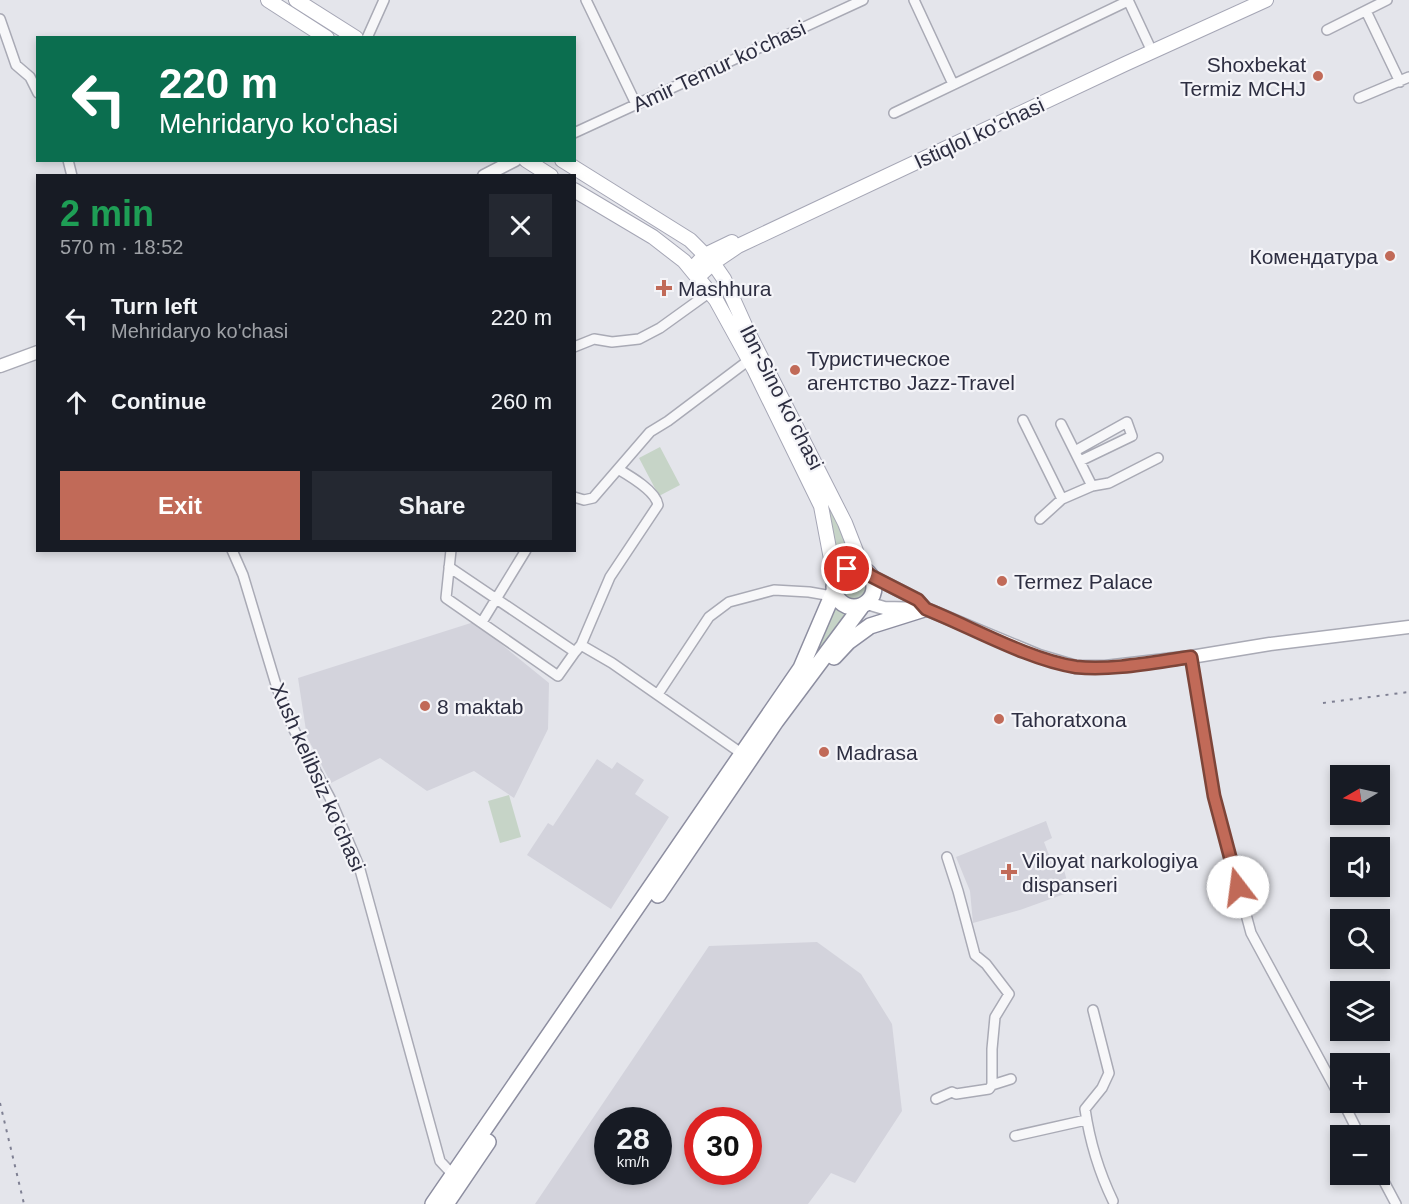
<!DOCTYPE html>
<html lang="en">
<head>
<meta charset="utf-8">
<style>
	body { margin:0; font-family:Arial,sans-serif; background:#242831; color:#f1f3f6; height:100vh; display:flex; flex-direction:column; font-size:22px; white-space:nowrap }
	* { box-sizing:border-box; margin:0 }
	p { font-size:20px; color:#9ea1a6 }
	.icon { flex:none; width:33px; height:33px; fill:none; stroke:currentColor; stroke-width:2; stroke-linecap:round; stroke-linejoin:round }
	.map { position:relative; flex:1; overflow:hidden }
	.details { position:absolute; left:36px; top:174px; width:540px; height:378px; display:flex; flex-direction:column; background:#171b24; border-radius:0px; box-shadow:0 3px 9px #0003 }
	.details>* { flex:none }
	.banner { position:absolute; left:36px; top:36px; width:540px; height:126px; border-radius:0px; box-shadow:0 3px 9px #0003; background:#0b6e4f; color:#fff; overflow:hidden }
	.needle { width:39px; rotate:261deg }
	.buttons { position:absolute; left:1330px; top:765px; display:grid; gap:12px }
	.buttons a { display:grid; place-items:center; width:60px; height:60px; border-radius:0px; background:#171b24; box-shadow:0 3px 9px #0003; font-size:30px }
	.speed { position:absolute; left:594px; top:1107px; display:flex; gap:12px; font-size:30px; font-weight:700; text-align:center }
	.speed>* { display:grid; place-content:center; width:78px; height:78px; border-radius:50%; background:#171b24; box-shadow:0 3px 9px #0003; line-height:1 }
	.speed small { font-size:15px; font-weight:400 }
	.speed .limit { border:9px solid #d22; background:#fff; color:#111 }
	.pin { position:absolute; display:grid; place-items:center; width:51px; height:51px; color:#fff; margin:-26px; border:3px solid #fff; border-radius:50%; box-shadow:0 2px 6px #0007 }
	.me { position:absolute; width:66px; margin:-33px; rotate:345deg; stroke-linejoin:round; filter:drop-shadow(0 0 4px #0008) }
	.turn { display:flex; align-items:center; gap:21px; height:126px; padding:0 24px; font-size:27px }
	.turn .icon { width:78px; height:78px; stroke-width:2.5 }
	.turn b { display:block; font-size:42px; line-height:51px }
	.round { display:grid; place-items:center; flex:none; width:63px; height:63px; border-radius:0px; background:#242831 }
	.headline { display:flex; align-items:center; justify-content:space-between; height:102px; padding:0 24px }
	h1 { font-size:36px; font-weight:600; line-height:45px; color:#1e9e55 }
	.action { display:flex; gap:12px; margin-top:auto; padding:12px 24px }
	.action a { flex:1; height:69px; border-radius:0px; background:#c16a58; color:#fff; font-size:24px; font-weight:600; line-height:69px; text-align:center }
	.action a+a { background:#242831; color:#f1f3f6 }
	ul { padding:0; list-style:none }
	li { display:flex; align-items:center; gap:18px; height:84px; padding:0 24px }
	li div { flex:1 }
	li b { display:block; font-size:22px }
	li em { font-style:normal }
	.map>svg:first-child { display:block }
	.built { fill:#d3d3dc; fill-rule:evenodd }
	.green { fill:#c6d4c7 }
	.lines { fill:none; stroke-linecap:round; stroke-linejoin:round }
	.minor-casing { stroke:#a9aab5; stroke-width:12 }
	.secondary-casing { stroke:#a9aab5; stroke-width:15 }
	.primary-casing { stroke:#a5a6b5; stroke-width:16 }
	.trunk-casing { stroke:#8d8ea0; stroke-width:18 }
	.minor { stroke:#f7f7f9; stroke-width:9 }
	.secondary { stroke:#fff; stroke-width:12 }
	.primary { stroke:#fff; stroke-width:14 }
	.trunk { stroke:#fff; stroke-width:15 }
	.rail { stroke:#7f8093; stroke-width:2; stroke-dasharray:3 6; stroke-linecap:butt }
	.route-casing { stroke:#7d4539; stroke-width:15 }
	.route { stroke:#c16a58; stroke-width:10 }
	.poi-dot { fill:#c16a58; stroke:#f4f4f8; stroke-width:2 }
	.labels { text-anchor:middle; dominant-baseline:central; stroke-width:4.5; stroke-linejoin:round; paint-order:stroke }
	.poi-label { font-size:21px; fill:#2d2e41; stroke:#f4f4f8; text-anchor:start }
	.street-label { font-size:21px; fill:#2d2e41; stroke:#f4f4f8 }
</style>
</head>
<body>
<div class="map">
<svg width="1409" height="1204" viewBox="0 0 1409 1204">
	<rect width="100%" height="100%" fill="#e4e5eb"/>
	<path class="built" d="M474,622l75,61 -1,46 -34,69 -40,-27 -47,20 -47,-33 -49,25 -24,-46 -9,-59z
		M597,759l15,10 5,-7 27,18 -9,14 34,23 -58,92 -84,-54 21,-32 5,3z
		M1046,821l6,17 -8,4 12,31 8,-3 6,22 -50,18 -47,13 -3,-32 -14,-34z
		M817,942l44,32 31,50 10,87 -47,72 -24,-10 -23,31h-273l174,-258zM608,1120h50v52h-50zM698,1120h50v52h-50z"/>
	<path class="green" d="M660,447l20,38 -21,11 -20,-38z
		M828,501l25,57 -15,4z
		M842 587a13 13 0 1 1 26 0a13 13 0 1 1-26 0Z
		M834,606l8,6 8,2 -36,44z
		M509,795l12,42 -21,6 -12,-42z"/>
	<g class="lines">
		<g class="minor-casing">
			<path id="minor" d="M586,0l50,104
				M914,0l39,84
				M1128,0l21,45
				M1366,11l34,71
				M0,19l16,46 14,12 8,16
				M1327,30l60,-30
				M367,38l17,-38
				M1359,98l50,-21
				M894,113l234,-112
				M574,133l289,-133
				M68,160l4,16
				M574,347l20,-8 18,3 27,-3 21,-11 50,-36
				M1023,420l39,79
				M1075,451l52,-29 5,14 -52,25
				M1092,486l17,-3 49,-25
				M574,497l10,3 9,-2 57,-66 18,-11 81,-61
				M1040,519l22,-20 30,-13 -31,-62
				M232,550l11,25 34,113 16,40 37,70 29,68 81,295 13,14
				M451,550l-5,48 112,78 17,-24
				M449,567l126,85 6,-7 31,18 129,90
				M482,622l44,-72
				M581,645l29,-68 48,-72c-2,-14 -28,-29 -40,-36
				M1191,657l23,139 37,137 90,166
				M658,694l51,-77 20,-15 45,-12 35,2 23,4
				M1093,1010l16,63 -7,15 -17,21c5,34 13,61 28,92
				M992,1085l19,-6
				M936,1099l16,-7 4,2 33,-5 3,-4v-36l3,-32 14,-23 -23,-30 -11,-9 -17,-64 -11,-34
				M1343,1102l17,34
				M1015,1136l71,-16
				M1380,1174l16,30"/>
		</g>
		<g class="secondary-casing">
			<path id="secondary" d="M484,176l31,-16
				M0,366l38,-14
				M871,576l47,24 8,9
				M867,603l17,5 42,1 113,47 37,11h29l86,-10 79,-13 139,-17"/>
		</g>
		<g class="primary-casing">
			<path id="primary" d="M268,0l59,38
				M296,0l60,38
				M526,160l25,16
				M562,160l128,80 23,23 11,16 23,51 98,193 18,46
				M574,190l79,47 31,24 32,39 38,69 67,137 14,74
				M692,269l13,-14 27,-13
				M698,277l15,-14 25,-17 387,-182 141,-64"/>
		</g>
		<g class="trunk-casing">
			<path id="trunk" d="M834 587a20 20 0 1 1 40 0a20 20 0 1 1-40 0Z
				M834,657l14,-15 22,-16 54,-17
				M658,895l118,-174 85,-114
				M433,1204l368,-536 33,-77
				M446,1204l42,-62"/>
		</g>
		<use href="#minor" class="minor"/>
		<use href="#secondary" class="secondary"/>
		<use href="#primary" class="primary"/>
		<use href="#trunk" class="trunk"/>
		<path class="rail" d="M1323,703l86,-11
			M0,1103l24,101"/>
	</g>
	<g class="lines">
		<g class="route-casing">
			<path id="route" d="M847,569l8,-2 8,2 8,7 47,24 8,9c45,18 103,51 150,58 36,4 79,-5 115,-10l23,139 24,91"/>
		</g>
		<use href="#route" class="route"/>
	</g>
	<g class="poi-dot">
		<circle cx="1318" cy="76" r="6"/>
		<circle cx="1390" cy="256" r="6"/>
		<path d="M661 279h6v6h6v6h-6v6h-6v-6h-6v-6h6z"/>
		<circle cx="795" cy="370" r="6"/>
		<circle cx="1002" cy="581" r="6"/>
		<circle cx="425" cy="706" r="6"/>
		<circle cx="999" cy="719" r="6"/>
		<circle cx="824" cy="752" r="6"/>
		<path d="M1006 863h6v6h6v6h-6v6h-6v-6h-6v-6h6z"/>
	</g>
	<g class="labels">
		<g class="poi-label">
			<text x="1306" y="64" text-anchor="end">Shoxbekat<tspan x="1306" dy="24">Termiz MCHJ</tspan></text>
			<text x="1378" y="256" text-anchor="end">Комендатура</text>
			<text x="678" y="288">Mashhura</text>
			<text x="807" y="358">Туристическое<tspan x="807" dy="24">агентство Jazz-Travel</tspan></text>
			<text x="1014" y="581">Termez Palace</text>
			<text x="437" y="706">8 maktab</text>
			<text x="1011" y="719">Tahoratxona</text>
			<text x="836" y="752">Madrasa</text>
			<text x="1022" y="860">Viloyat narkologiya<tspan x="1022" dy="24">dispanseri</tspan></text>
		</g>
		<g class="street-label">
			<text transform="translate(719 66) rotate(-25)">Amir Temur ko'chasi</text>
			<text transform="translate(979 133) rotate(-25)">Istiqlol ko'chasi</text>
			<text transform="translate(782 397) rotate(63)">Ibn-Sino ko'chasi</text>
			<text transform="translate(318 777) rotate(66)">Xush kelibsiz ko'chasi</text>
		</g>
	</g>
</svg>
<div class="buttons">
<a><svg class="needle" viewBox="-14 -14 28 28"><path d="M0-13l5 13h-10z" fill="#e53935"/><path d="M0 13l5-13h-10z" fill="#9ea1a6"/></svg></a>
<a><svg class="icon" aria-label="sound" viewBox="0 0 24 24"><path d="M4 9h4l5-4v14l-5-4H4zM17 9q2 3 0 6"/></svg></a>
<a><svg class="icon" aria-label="search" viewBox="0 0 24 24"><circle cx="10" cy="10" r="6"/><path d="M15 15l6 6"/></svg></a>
<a><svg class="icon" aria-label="layers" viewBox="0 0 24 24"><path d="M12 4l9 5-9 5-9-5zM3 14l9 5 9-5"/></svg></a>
<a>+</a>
<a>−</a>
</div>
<div class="speed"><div>28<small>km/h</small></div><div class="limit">30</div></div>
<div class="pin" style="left:847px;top:569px;background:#d93025"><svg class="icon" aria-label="arrive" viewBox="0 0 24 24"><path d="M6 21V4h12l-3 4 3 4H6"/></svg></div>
<svg class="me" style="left:1238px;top:887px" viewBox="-20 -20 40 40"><circle r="19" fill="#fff"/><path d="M0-13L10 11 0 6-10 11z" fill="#c16a58"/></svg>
<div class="banner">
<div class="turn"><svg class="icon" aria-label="left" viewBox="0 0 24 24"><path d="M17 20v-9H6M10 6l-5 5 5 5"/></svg><div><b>220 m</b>Мehridaryo ko'chasi</div></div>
</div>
<section class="details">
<div class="headline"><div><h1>2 min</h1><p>570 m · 18:52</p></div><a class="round"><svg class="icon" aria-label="close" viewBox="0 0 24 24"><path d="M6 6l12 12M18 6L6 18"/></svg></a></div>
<ul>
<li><svg class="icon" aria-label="left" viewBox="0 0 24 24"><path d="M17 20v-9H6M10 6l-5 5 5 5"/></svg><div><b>Turn left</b><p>Мehridaryo ko'chasi</p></div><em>220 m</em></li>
<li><svg class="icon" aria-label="ahead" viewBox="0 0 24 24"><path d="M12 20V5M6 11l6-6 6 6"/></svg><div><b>Continue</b></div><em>260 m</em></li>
</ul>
<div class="action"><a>Exit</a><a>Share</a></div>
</section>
</div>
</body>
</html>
